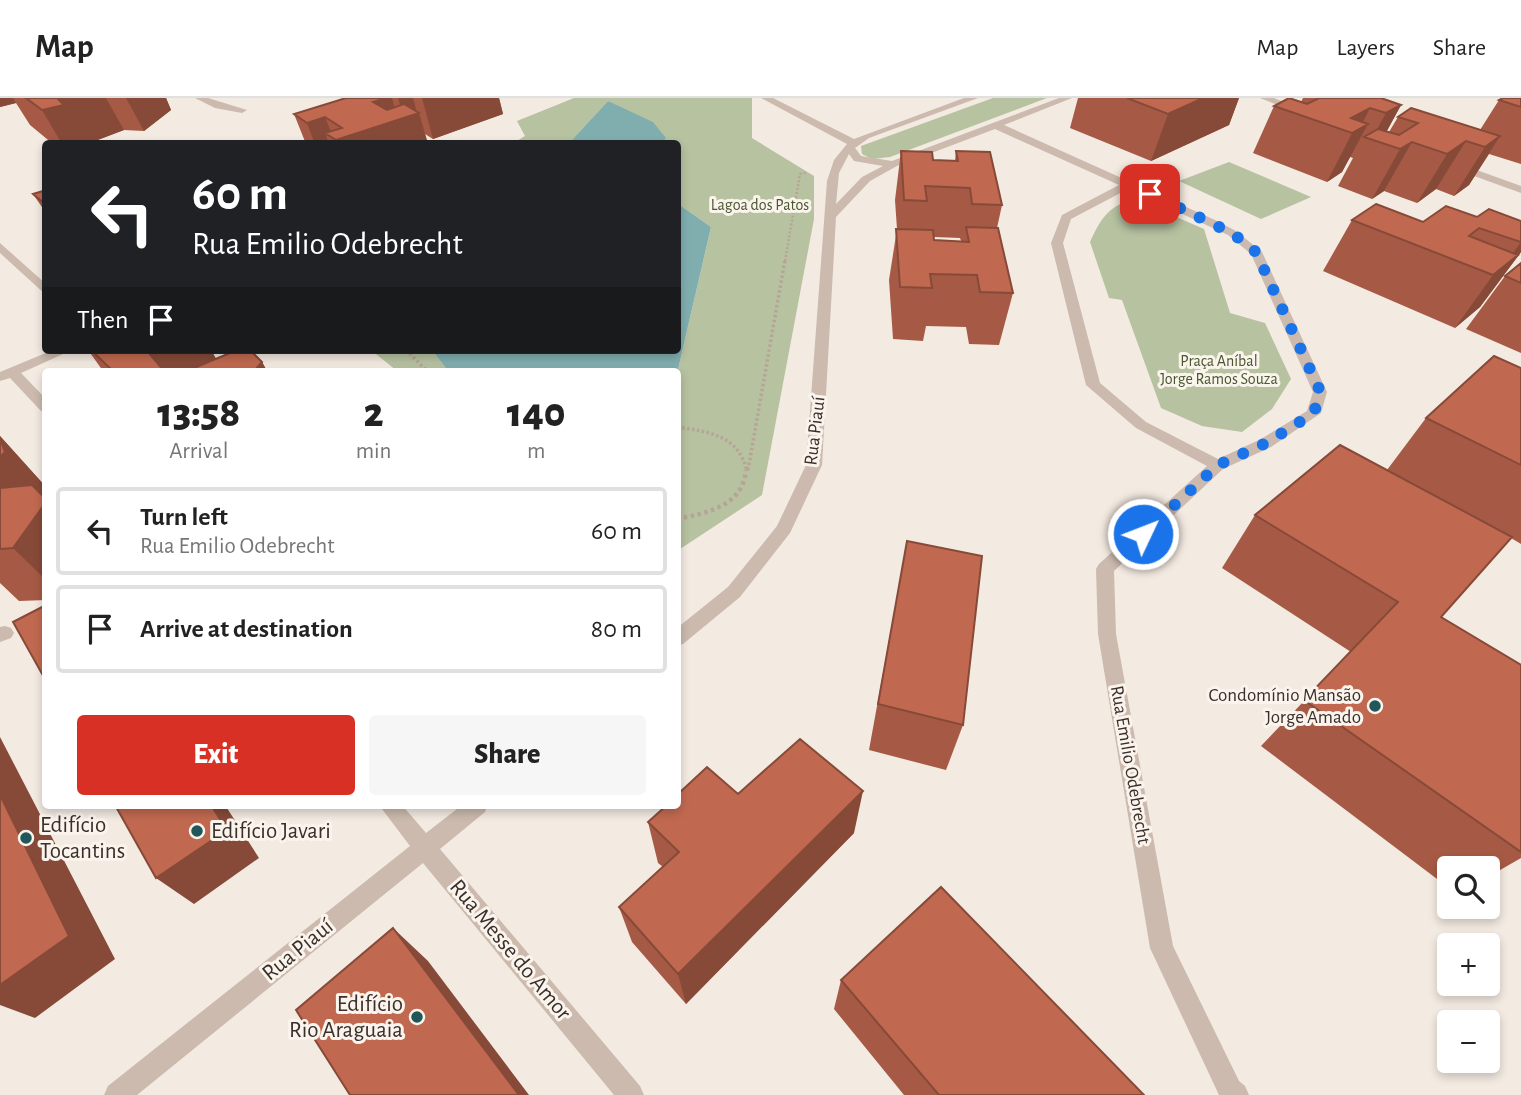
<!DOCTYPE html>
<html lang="en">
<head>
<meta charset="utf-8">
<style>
	body { margin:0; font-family:"Alegreya Sans",sans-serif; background:#f6f6f6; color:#222; height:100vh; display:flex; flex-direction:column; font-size:26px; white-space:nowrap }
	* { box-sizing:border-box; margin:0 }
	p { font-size:23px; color:#767676 }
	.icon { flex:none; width:38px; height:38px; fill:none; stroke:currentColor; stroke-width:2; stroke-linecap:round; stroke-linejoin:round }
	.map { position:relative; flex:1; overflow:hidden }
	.panel { position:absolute; left:42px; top:270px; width:639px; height:441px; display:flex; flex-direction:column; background:#fff; border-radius:7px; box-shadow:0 4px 10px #0003 }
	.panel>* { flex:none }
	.guide { position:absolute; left:42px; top:42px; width:639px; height:214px; border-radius:7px; box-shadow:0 4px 10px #0003; background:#202124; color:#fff; overflow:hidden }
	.controls { position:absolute; left:1437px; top:758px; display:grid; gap:14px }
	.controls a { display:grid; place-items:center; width:63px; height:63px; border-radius:7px; background:#fff; box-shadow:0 4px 10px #0003; font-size:35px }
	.pin { position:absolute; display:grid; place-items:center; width:60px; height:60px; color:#fff; margin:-30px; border-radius:14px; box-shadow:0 4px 10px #0006 }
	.me { position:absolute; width:77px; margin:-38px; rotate:47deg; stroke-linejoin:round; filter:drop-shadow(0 0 5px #0008) }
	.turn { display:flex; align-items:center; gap:24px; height:147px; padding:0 35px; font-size:32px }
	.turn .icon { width:91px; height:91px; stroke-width:2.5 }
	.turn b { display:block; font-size:49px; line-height:60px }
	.then { display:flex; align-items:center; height:66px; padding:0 35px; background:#0003; gap:14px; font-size:26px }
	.eta { display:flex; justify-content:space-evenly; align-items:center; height:119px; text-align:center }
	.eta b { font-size:42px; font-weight:800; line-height:49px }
	.primary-button { display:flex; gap:14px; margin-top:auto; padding:14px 35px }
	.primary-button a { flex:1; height:80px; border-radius:7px; background:#d93025; color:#fff; font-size:28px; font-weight:800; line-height:80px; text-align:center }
	.primary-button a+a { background:#f6f6f6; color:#222 }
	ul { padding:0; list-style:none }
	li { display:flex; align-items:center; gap:21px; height:88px; margin:0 14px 10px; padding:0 21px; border:4px solid #e0e0e0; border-radius:7px }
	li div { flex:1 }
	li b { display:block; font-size:26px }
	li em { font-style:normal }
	header { display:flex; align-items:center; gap:42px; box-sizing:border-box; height:98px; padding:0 35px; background:#fff; border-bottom:2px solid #e0e0e0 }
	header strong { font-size:33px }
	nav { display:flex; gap:38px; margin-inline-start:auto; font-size:24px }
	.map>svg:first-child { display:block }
	.green { fill:#b7c2a1 }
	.water { fill:#80aeaf }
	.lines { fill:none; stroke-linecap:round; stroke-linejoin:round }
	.path-far2 { stroke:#b7a497; stroke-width:2.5; stroke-dasharray:2 2; stroke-linecap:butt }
	.path-far1 { stroke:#b7a497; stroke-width:3.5; stroke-dasharray:2.5 2.5; stroke-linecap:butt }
	.path { stroke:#b7a497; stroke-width:4.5; stroke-dasharray:3.5 3.5; stroke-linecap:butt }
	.minor { fill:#cbbaad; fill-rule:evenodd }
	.wall { fill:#a65a45; fill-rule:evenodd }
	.shaded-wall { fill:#874a38 }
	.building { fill:#c16950; stroke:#874a38; stroke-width:2 }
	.route { stroke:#1a73e8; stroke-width:12; stroke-dasharray:0 21.6 }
	.poi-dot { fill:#22575a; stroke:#faf4ed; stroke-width:2.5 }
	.labels { text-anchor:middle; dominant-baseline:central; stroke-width:6; stroke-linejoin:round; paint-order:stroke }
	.far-park-label { font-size:16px; fill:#495730; stroke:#faf4ed }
	.street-label { font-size:19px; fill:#392f2b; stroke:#faf4ed }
	.poi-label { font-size:19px; fill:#392f2b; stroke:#faf4ed; text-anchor:end }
	.near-poi-label { font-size:23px; fill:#392f2b; stroke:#faf4ed; text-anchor:start }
	.near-street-label { font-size:23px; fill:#392f2b; stroke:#faf4ed }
</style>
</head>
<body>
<header>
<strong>Map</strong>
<nav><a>Map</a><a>Layers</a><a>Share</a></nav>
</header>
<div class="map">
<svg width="1521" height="997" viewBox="0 0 1521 997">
	<rect width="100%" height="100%" fill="#f3eae1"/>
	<path class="green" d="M574,0h178v40l62,38v43l-52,276 -85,56v-177l34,-147 -34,-24v-59l-14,-1 3,-5 -58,-37 -39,42 -57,1 13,-8 -8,-15z
		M993,0h54l-157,59 -18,2 -10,-5 -1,-8z
		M1229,64l82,35 -50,22 -82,-38z
		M1128,103l14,1 62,27 26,84 35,10 26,56 -19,30 -30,23 -40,-6 -41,-18 -39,-108 -13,-2 -19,-56c9,-19 16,-34 38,-41z
		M371,252h61l16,21h-51z"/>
	<path class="water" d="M608,3l45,21 13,16 -3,5h-94z
		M677,105l34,24 -34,147v-3h-229l-16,-21h245z"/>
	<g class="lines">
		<path class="path-far2" d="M785,163l15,-87 6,-1"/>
		<path class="path-far1" d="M406,252l21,21
			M677,329c33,5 61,8 70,44
			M748,372l37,-210"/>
		<path class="path" d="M677,421c30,-6 66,-13 69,-49"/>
		<path class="minor" d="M195,0h13l39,12 -5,3 -27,-5z
			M761,0h12l81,41 110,-41h14l-109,40 -14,10 6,8 31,5 167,-63h13l-68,27 211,95 21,11 26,21 65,140 -6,21 -50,34 -48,22 -109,102 2,63 57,312 66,135 6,5 4,9h-30l-69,-147 -52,-314 -2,-65 3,-5 108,-98 -71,-38 -50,-43 -35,-142 11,-28 57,-30 -124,-56 -98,37 -27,15 -34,36 -14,248 -32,68 -50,64 -57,47 -6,2v-18l51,-41 49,-61 29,-61 21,-284 7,-21 13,-16zM849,56l5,7 29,5 -21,11 -26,27 3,-31zM1128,91l100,46 23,19 62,138 -6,19 -46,28 -43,20 -72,-37 -46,-39 -37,-140 8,-24z
			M1260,0h14l32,13 -8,2z
			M1452,66h8l61,22v7l-69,-25z
			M0,145l46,41v11l-46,-42z
			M53,252h19l-51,23 25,26v13l-5,-1 -31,-33 -10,3v-9z
			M5,528l6,2 3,5 -3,5 -11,4v-15z
			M379,707h23l24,28 36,-28h26l-3,7 -45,37 200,237 4,9h-30l-191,-232 -286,232h-33l4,-9 302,-240z"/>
	</g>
	<path class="wall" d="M0,0h166l5,12 -27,21 -20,-1 -37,14h-34l-23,-19 -14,-22 -16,4z
		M346,0h153l4,16 -70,25 -8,-5 3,10h-122l-12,-30z
		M1078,0h161l-10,27 -78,36 -81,-33z
		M1303,0h78l20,7 -14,26 2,1 9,-15 82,13 19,-30 22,-2v66l-32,-10 -20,31 -15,11 -18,-7 -19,14 -33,-12 -12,8 -34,-13 15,-28 -3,-1 -8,15 -15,10 -74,-29 21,-47 27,-4z
		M901,53l32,9 22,1 1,-10 46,54 -5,23 16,65 -14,52 -30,-1 -3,-17 -40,-1 -3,15 -30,-2 -4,-59 8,-51 -2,-29zM934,139l26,1 1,3 -27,-1z
		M46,92v23l-13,-19z
		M1477,119l44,4v31l-41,55 -25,21 -132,-57 29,-51 71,2z
		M1521,165v90l-55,-24 39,-53z
		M88,252h123l5,9 46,3 5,9h-164z
		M1521,270v176l-10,-6 -70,79 80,48v193l-33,19v-9h-39v20l-188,-142 90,-94 -129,-84 33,-53 132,-45 39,-52z
		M0,338l46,51v113l-27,1 -19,-18z
		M907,443l56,184 -17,45 -77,-20z
		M738,696l116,39 -168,171 -54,-62 -13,-35 44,-40 -5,-4 -10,-41z
		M841,882l303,115h-240l-70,-86z"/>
	<path class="shaded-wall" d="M0,0h13l3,5 -16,4z
		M57,0h49l18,32 -37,14h-25l-20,-34z
		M126,0h40l5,12 -27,21z
		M386,0h6l6,22 6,-2 -6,-20h15l4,15h2l9,31h-91l-1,-4 37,-38z
		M422,0h77l4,16 -70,25z
		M1203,0h36l-10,27 -78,36 17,-47z
		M1401,7l-21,38 -9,-3 15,-27z
		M1370,10l-10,20 8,-4 -26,48 -15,10 25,-49 -1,-15z
		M325,19l9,22 -9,-6 4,11h-14l-8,-21z
		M1500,38l-31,49 -15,11 31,-49z
		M1466,43l-30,48 -19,14 30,-49z
		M1412,44l-28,49 -12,8 28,-50z
		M1521,144v10l-41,55 -25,21 38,-53 9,-7z
		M154,252h57l12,21h-62l-13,-19z
		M262,264l5,9h-13z
		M0,338l46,51v93l-33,-32 -13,-52z
		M0,639l115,222 -80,59 -35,-13z
		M863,693l-9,42 -168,171 -8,-30z
		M211,707h14l34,53 -65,46 -38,-26z
		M393,830l35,33 101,134h-10z"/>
	<path class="building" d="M26,0h31l7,7 -22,5z
		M346,0h40l-13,4 14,8 17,-6 15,9 -83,27 -11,-7 17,-5 -17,-11 -18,6 -13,-9z
		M1127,0h76l-35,16z
		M1289,0l18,6 12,-6h62l20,7 -15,8 -16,-5 -19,10 17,6 -16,9 -78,-27z
		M1503,0h18v9l-22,-7z
		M1411,10l89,28 -15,11 -19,-6 -19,13 -35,-12 -12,7 -36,-12 14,-8 21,6 19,-12 -20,-6z
		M901,53l31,1 1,8 25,1 -2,-10 34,1 12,53 -30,-1 -2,-16 -45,-2 2,15 -23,-1z
		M46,92v15l-13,-11z
		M1376,106l47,18 23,-16 31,11 12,-8 32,12v21l-42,-14 -10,8 49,19 -25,20 -141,-55z
		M966,129l32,1 15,65 -33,-1 -3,-17 -47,-1 2,14 -32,-1 -4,-58 37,1 1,10 35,2z
		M1521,165v20l-16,-7z
		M91,252h63l-6,2 16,19h-51z
		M237,252h13l12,12 -8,9h-67z
		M1494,258l27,12v97l-95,-47z
		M0,341l5,13 -5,5z
		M1340,347l172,92 -71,80 80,48v187l-217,-152 94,-98 -143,-87z
		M32,387l14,14v3l-33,46 -13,1v-61z
		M907,443l75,15 -19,169 -85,-21z
		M46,507v76l-33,-59z
		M800,641l63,52 -185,183 -59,-67 60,-55 -31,-30 19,-17h10v-10l30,-28 31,27z
		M0,697l69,141 -69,49z
		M115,707h96l16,25 -71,48z
		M941,789l203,208h-205l-98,-115z
		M393,830l126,167h-169l-54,-85z"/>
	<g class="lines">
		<path class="route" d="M1143,436l75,-69 48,-22 48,-30 6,-22 -64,-139 -24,-19 -82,-39"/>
	</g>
	<g class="poi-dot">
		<circle cx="1375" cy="608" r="7"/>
		<circle cx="197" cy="733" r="7"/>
		<circle cx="26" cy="740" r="7"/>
		<circle cx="417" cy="919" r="7"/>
	</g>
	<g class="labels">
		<g class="far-park-label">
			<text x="760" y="107">Lagoa dos Patos</text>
			<text x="1219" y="263">Praça Aníbal<tspan x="1219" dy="18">Jorge Ramos Souza</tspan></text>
		</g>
		<g class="street-label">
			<text transform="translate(815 333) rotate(-83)">Rua Piauí</text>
			<text transform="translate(1130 667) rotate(80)">Rua Emilio Odebrecht</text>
		</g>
		<g class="poi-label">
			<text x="1361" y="597">Condomínio Mansão<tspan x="1361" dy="22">Jorge Amado</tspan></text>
		</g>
		<g class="near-poi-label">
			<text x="40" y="727">Edifício<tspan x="40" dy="26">Tocantins</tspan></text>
			<text x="211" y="733">Edifício Javari</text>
			<text x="403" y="906" text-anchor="end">Edifício<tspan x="403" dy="26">Rio Araguaia</tspan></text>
		</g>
		<g class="near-street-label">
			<text transform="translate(298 852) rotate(-39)">Rua Piauí</text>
			<text transform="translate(510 852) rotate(50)">Rua Messe do Amor</text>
		</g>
	</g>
</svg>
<div class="controls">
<a><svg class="icon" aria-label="search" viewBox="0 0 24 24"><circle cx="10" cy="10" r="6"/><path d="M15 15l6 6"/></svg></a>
<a>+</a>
<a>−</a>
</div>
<div class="pin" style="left:1150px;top:96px;background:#d93025"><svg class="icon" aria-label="arrive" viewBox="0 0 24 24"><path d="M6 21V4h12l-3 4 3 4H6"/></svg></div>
<svg class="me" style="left:1143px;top:436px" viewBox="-20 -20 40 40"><circle r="17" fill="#1a73e8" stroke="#fff" stroke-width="3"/><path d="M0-11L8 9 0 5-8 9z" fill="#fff"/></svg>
<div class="guide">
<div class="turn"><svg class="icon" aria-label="left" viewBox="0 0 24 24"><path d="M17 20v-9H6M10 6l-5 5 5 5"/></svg><div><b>60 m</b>Rua Emilio Odebrecht</div></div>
<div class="then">Then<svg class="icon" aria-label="arrive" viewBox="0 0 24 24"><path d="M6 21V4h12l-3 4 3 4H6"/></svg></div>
</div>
<section class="panel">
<div class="eta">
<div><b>13:58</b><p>Arrival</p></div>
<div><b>2</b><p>min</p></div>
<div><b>140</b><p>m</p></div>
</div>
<ul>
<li><svg class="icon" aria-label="left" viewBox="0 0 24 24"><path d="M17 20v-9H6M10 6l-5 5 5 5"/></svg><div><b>Turn left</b><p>Rua Emilio Odebrecht</p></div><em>60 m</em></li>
<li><svg class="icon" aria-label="arrive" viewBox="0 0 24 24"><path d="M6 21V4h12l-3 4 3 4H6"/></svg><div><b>Arrive at destination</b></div><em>80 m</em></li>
</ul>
<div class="primary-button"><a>Exit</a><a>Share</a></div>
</section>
</div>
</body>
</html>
